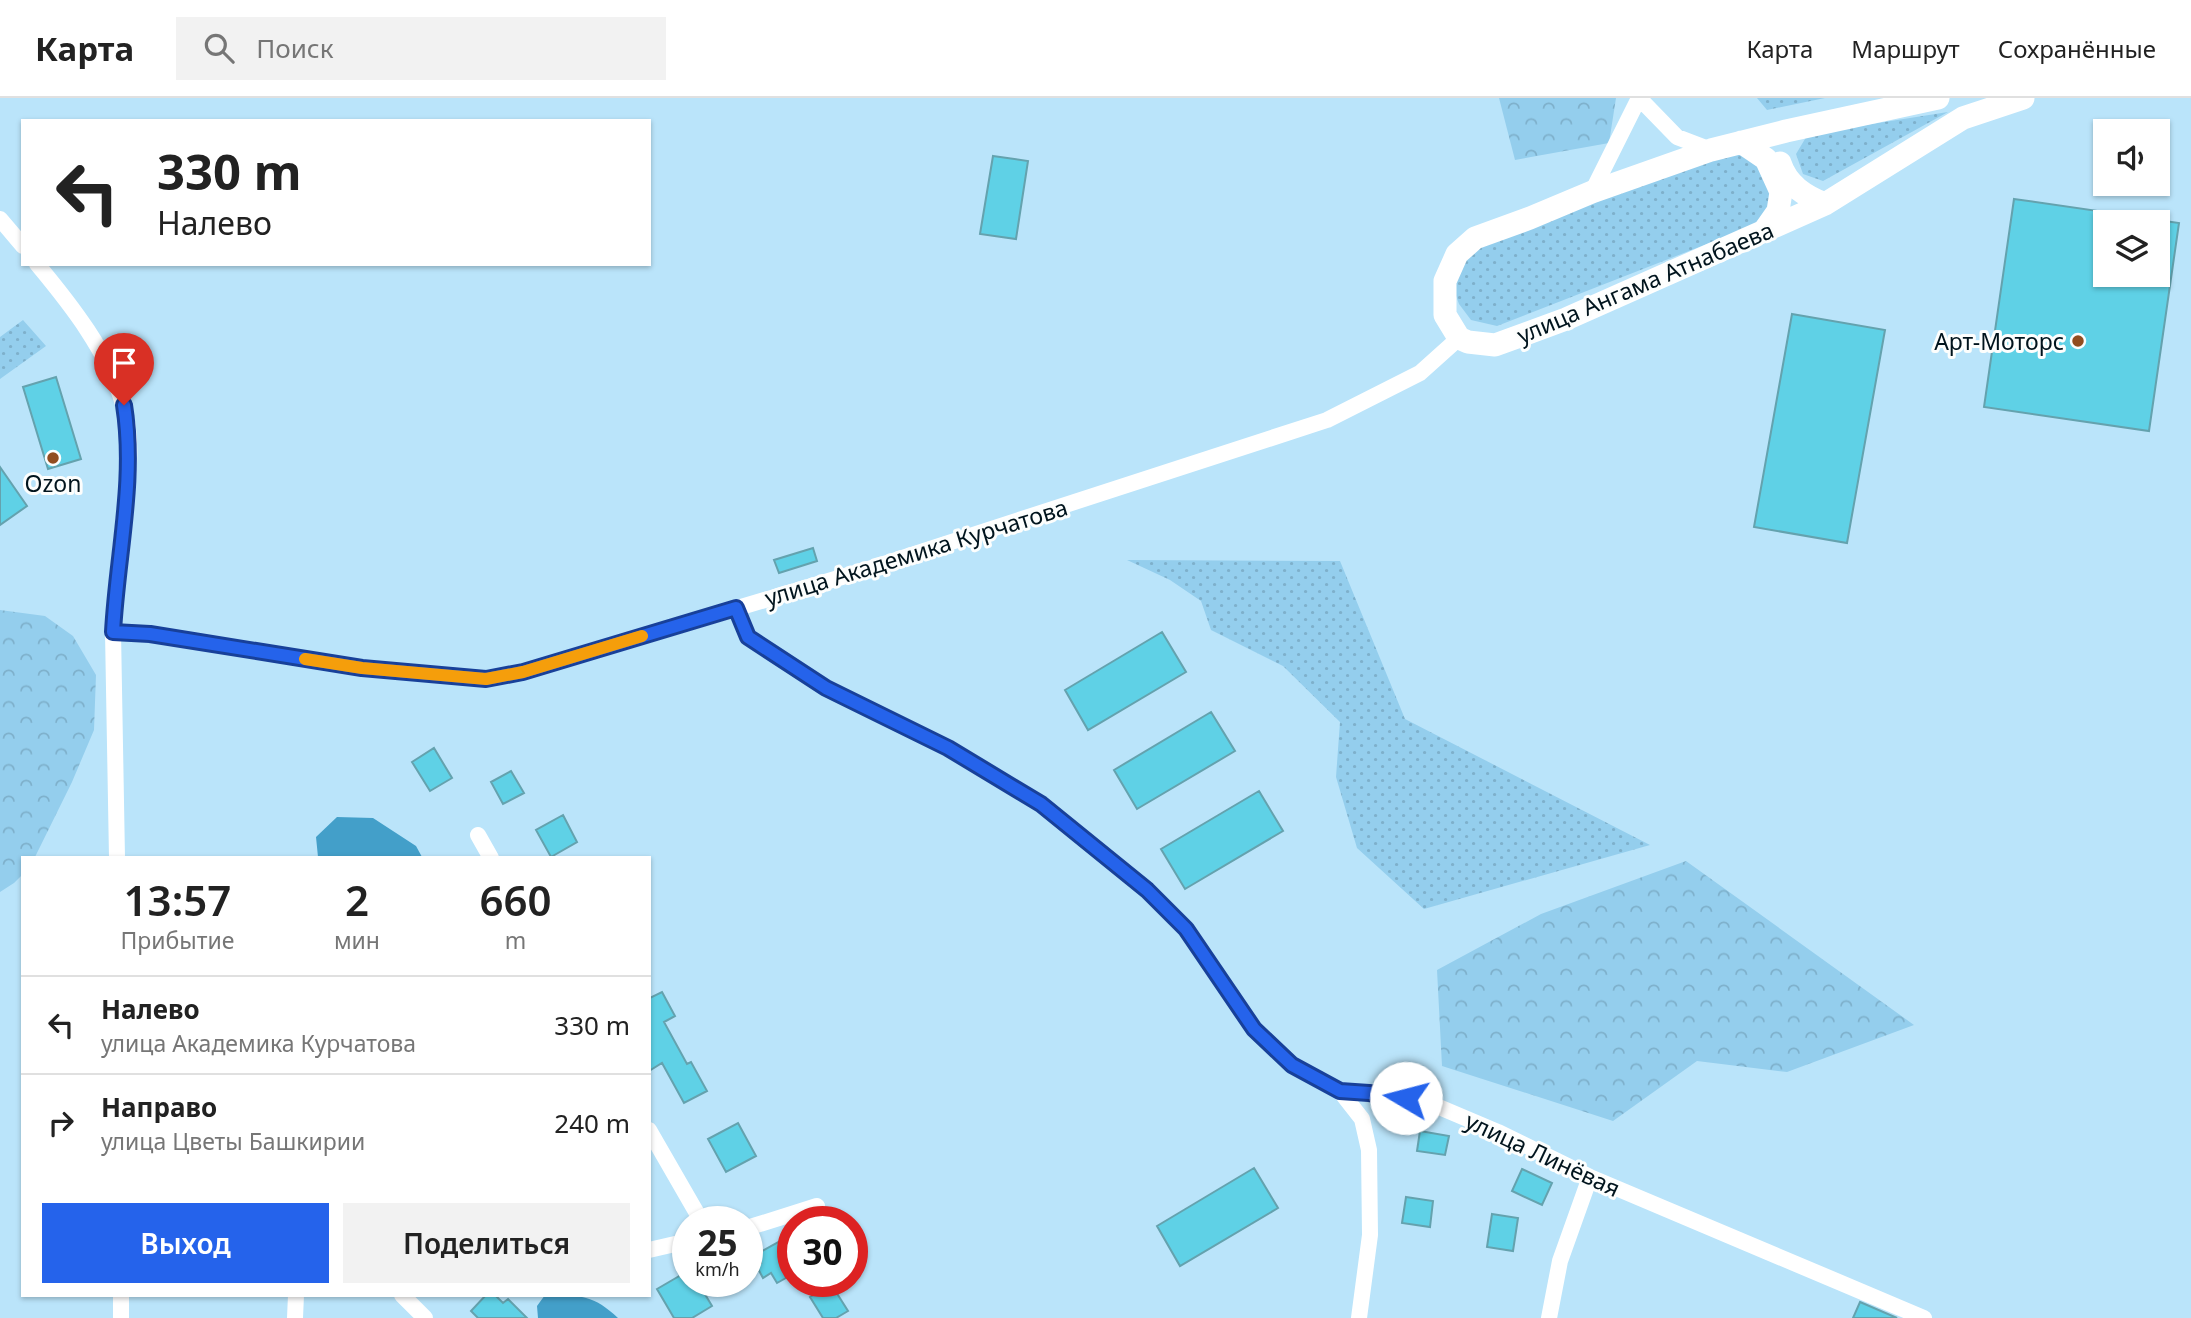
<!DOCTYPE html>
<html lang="ru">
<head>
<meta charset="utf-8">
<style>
	body { margin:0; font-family:"Noto Sans",sans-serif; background:#f2f2f2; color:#222; height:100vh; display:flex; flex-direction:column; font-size:26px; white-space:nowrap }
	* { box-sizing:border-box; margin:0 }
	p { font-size:23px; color:#767676 }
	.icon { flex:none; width:38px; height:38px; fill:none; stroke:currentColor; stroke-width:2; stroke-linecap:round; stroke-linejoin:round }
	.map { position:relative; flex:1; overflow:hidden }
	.side { position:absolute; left:21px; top:758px; width:630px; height:441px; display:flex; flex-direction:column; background:#fff; border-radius:0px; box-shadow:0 2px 5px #0004 }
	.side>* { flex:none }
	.banner { position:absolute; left:21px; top:21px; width:630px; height:147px; border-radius:0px; box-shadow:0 2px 5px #0004; background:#fff; color:#222; overflow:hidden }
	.buttons { position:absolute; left:2093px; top:21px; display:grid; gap:14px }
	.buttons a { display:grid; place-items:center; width:77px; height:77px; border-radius:0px; background:#fff; box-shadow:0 2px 5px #0004; font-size:35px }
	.speed { position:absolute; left:672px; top:1108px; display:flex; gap:14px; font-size:35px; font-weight:700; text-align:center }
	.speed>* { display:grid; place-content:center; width:91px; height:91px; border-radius:50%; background:#fff; box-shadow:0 2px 5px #0004; line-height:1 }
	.speed small { font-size:18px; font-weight:400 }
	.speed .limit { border:10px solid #d22; background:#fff; color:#111 }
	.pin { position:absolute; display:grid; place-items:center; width:60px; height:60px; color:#fff; margin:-72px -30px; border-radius:50% 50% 50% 0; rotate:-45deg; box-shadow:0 0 7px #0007 }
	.pin .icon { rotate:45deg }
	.me { position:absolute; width:77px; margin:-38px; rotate:278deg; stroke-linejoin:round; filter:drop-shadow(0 0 5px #0008) }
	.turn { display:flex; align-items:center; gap:24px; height:147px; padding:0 21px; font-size:32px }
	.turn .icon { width:91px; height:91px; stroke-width:2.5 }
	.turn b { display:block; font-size:49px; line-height:60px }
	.eta { display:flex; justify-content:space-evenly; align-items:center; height:119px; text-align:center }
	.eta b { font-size:42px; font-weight:600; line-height:49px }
	.action { display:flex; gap:14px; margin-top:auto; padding:14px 21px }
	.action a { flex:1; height:80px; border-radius:0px; background:#2563eb; color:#fff; font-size:28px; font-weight:600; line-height:80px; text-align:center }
	.action a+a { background:#f2f2f2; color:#222 }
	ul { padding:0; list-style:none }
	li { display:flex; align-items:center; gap:21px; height:98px; padding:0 21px; border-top:2px solid #e0e0e0 }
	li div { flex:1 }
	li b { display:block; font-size:26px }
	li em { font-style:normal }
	header { display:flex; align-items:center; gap:42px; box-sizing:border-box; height:98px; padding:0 35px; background:#fff; border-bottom:2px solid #e0e0e0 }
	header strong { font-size:33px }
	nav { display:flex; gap:38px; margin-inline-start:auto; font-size:24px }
	.search { width:490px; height:63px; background:#f2f2f2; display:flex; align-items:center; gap:18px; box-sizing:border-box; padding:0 24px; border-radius:0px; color:#767676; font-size:26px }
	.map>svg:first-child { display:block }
	.green { fill:url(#green-dots) }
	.forest { fill:url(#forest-crowns) }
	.water { fill:#439fc9 }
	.building { fill:#5fd1e6; stroke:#64a2ae; stroke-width:2 }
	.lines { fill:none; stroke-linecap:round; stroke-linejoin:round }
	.street { stroke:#fff; stroke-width:16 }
	.secondary { stroke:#fff; stroke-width:23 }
	.route-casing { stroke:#184099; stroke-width:18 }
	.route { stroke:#2563eb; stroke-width:12 }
	.slow { stroke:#f59e0b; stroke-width:12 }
	.poi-dot { fill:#914d20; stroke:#fdfefd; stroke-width:2.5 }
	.labels { text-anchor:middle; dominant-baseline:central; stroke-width:6; stroke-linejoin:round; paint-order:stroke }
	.street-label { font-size:23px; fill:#01141d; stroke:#fdfefd }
	.poi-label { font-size:23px; fill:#01141d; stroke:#fdfefd; text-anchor:end }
</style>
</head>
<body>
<header>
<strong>Карта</strong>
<div class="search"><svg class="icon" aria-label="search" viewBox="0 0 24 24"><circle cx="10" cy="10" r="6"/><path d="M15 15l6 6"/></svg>Поиск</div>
<nav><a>Карта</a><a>Маршрут</a><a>Сохранённые</a></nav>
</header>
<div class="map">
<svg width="2191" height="1220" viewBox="0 0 2191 1220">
	<defs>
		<pattern id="green-dots" width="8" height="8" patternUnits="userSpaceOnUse" patternTransform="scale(1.75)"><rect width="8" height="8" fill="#94ceed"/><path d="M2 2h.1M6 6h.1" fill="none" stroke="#7eb0cb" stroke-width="1.8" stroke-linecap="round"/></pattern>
		<pattern id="forest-crowns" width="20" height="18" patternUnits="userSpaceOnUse" patternTransform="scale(1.75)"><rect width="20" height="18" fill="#94ceed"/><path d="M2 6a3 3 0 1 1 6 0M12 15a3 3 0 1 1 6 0" fill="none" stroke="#7eb0cb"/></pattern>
	</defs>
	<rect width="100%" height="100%" fill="#bae4fa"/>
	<path class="green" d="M1757,0h68l-58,12z
		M1948,14l-125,69 -20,-7 -7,-20 12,-20z
		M1725,55h20l19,15 8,17 -2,21 -17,20 -256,100 -26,-6 -12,-16 -5,-14 7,-28 16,-15z
		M23,222l23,26 -46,33v-42z
		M1127,462l213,1 65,158 245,126 -226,64 -67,-61 -21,-71 4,-55 -57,-56 -72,-36 -10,-29 -31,-21z"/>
	<path class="forest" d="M1499,0h117l-7,45 -94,17z
		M0,512l45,6 28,20 23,39 -2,55 -22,52 -37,75 -12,1v16l-9,9 -14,9z
		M1686,763l228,164 -127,47 -90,-11 -84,60 -171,-55 -5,-96 104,-56z"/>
	<path class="water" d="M337,719l36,1 43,28 6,11h-104l-2,-20z
		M545,1197c33,0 48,-1 73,23h-80l-1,-12z"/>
	<path class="building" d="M993,58l35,5 -12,78 -36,-5z
		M2014,101l91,13v63h53v-55l21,3 -30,208 -165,-24z
		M1792,216l93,16 -38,213 -93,-16z
		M56,279l25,82 -33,10 -25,-82z
		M0,369l27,39 -27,19z
		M813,450l4,13 -38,12 -5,-13z
		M1162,534l24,40 -98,58 -23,-40z
		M1211,614l24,39 -98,58 -23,-39z
		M434,650l18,30 -22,13 -18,-29z
		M511,673l13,22 -21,11 -12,-22z
		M1259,693l24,40 -98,58 -24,-40z
		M563,717l14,27 -26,15 -15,-27z
		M662,894l13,24 -11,6 23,42 4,-2 16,29 -23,12 -22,-40 -13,8v-75l1,2z
		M738,1025l18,33 -30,16 -18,-33z
		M1420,1033l29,5 -4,19 -28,-4z
		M1254,1070l24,40 -98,58 -23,-40z
		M1522,1071l30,14 -10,22 -30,-14z
		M1406,1099l27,4 -3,26 -28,-4z
		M1492,1116l26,4 -5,33 -26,-4z
		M784,1141l2,4 7,-4v35l-16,9 -6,-10 -8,5 -7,-13 5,-2 -4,-9z
		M688,1173v10h9l15,25 -20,12h-18l-17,-29z
		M831,1186l17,27 -12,7h-13l-13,-21z
		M486,1197h9l8,8 5,-4 19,19h-49l-7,-7z
		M1860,1204l37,16h-44z"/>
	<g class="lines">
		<path class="street" d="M1592,94l47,-94 38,39 34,13
			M0,121l23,27
			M37,166c35,42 71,88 86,140 12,39 4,82 0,122 -4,35 -8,70 -10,106
			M735,510l13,29 78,51 123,60 92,56 106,86 39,39 68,100 38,36 48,26 29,2 37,5 33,9 59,25 92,45 334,141
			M478,737l13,23
			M117,760l-4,-226 38,2 211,34 124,11 37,-7 339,-101 465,-151 93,-47 39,-35
			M1340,993l22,28 7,31 1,85 -11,83
			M649,1032l53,92
			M747,1130l70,-22
			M649,1152l39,-9
			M402,1197l23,23
			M121,1220v-23
			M295,1220l1,-23
			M1549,1220l11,-57 30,-84"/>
		<path class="secondary" d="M1938,0l-152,33 -75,19 -119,42 -62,26 -55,20 -18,16 -12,27v34l14,23 9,4 27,3 71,-26 259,-115 138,-86 60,-20
			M1741,44l25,17 15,33 -3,19 -14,20
			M1780,65c7,22 25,33 45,41"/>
	</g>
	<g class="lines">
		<g class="route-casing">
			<path id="route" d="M124,307c12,75 -7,151 -11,227l37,2 212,34 124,11 37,-7 213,-64 12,29 78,51 122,60 93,56 106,86 39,39 68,100 38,36 48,26 29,2 37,5"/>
		</g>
		<use href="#route" class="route"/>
		<path class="slow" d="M305,561l57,9 124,11 37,-7 119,-36"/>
	</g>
	<g class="poi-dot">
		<circle cx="2078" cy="243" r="7"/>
		<circle cx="53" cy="360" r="7"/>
	</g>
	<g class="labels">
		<g class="street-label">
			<text transform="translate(1645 184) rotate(-23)">улица Ангама Атнабаева</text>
			<text transform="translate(916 454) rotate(-17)">улица Академика Курчатова</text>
			<text transform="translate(1543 1056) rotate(25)">улица Линёвая</text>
		</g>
		<g class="poi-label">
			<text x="2064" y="243">Арт-Моторс</text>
			<text x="53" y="385" text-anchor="middle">Ozon</text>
		</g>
	</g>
</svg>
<div class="buttons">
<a><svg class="icon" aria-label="sound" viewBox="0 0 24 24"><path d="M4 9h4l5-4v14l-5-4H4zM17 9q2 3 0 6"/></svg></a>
<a><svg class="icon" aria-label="layers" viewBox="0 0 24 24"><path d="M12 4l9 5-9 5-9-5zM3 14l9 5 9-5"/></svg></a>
</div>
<div class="speed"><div>25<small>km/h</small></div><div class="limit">30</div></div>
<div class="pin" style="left:124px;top:307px;background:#d93025"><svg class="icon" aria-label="arrive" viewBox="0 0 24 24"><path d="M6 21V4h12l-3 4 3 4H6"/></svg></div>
<svg class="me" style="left:1406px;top:1000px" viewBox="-20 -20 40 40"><circle r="19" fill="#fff"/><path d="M0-13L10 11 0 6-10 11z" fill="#2563eb"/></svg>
<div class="banner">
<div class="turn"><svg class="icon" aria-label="left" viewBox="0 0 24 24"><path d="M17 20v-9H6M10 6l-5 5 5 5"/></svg><div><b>330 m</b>Налево</div></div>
</div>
<section class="side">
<div class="eta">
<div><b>13:57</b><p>Прибытие</p></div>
<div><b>2</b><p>мин</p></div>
<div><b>660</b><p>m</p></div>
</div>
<ul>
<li><svg class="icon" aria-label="left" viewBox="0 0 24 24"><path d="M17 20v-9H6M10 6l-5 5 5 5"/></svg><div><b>Налево</b><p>улица Академика Курчатова</p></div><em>330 m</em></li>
<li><svg class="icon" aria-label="right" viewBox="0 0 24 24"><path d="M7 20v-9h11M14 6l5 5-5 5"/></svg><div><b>Направо</b><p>улица Цветы Башкирии</p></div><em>240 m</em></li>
</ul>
<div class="action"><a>Выход</a><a>Поделиться</a></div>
</section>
</div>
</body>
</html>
